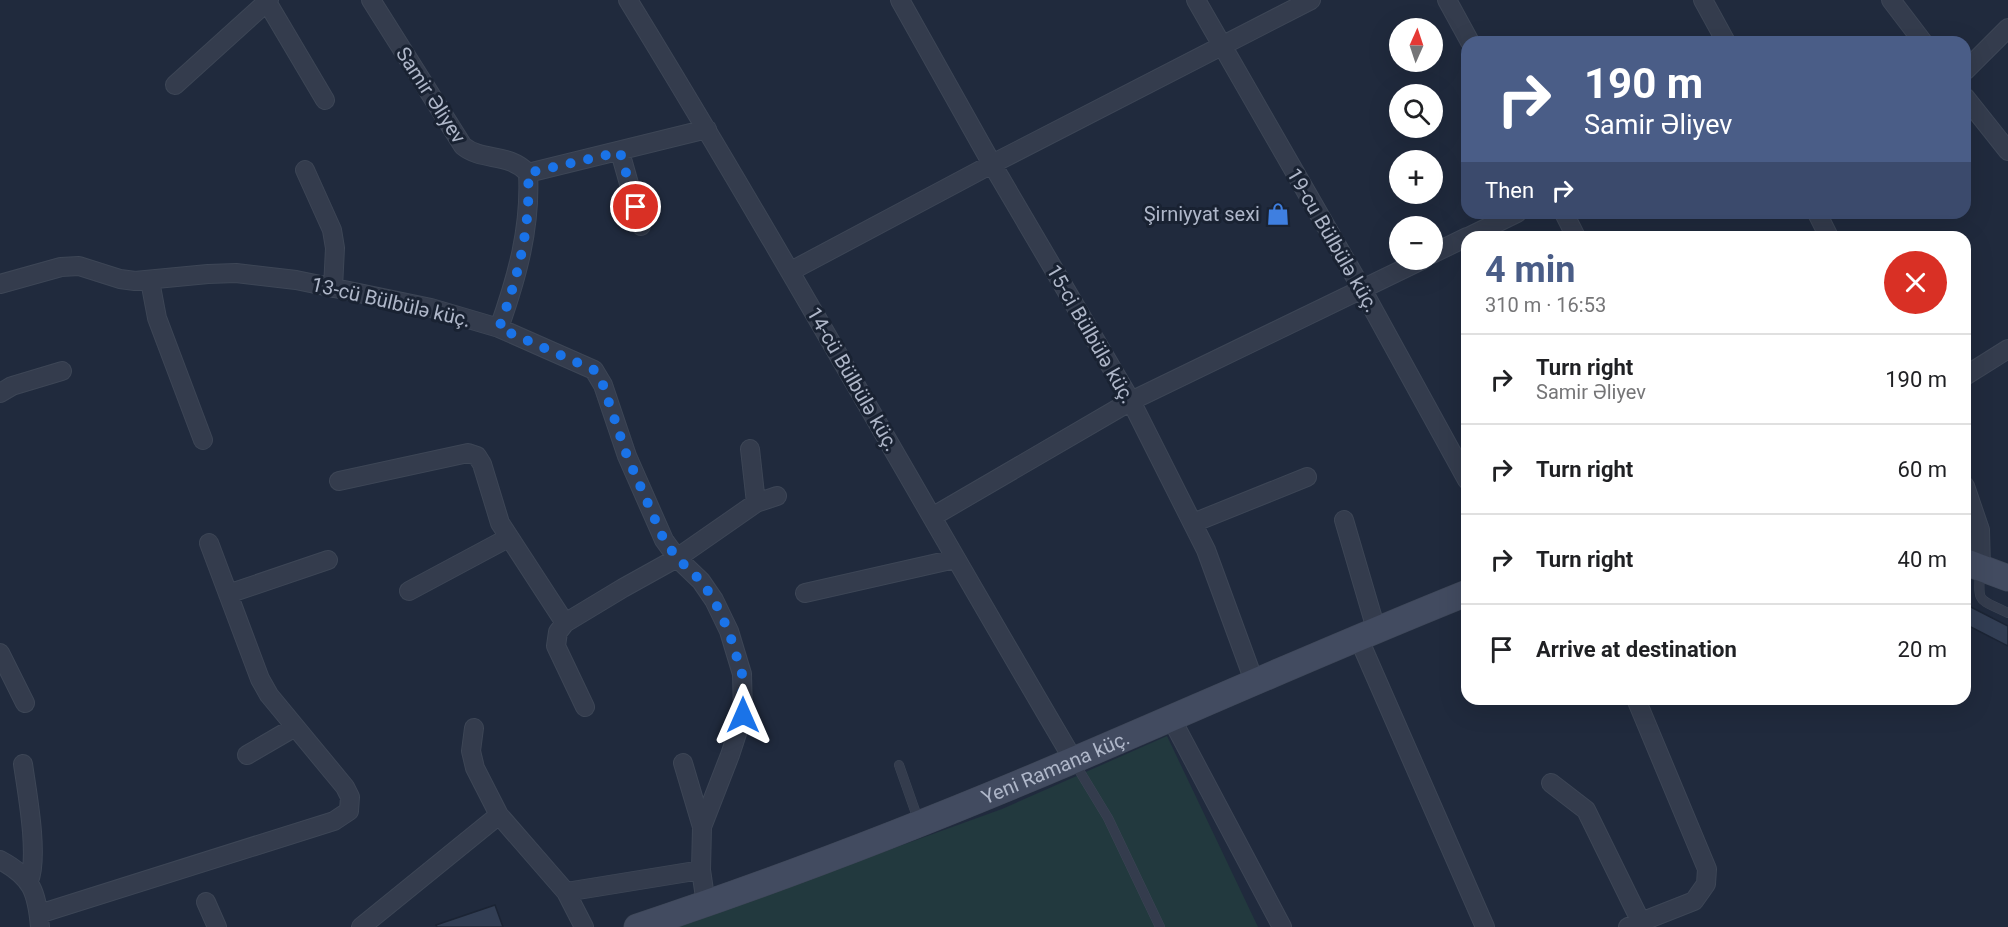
<!DOCTYPE html>
<html lang="en">
<head>
<meta charset="utf-8">
<style>
	body { margin:0; font-family:Roboto,sans-serif; background:#f2f2f2; color:#202124; height:100vh; display:flex; flex-direction:column; font-size:22px; white-space:nowrap }
	* { box-sizing:border-box; margin:0 }
	p { font-size:20px; color:#757577 }
	.icon { flex:none; width:33px; height:33px; fill:none; stroke:currentColor; stroke-width:2; stroke-linecap:round; stroke-linejoin:round }
	.map { position:relative; flex:1; overflow:hidden }
	.panel { position:absolute; left:1461px; top:231px; width:510px; height:474px; display:flex; flex-direction:column; background:#fff; border-radius:18px; box-shadow:0 6px 24px #0002 }
	.panel>* { flex:none }
	.guide { position:absolute; left:1461px; top:36px; width:510px; height:183px; border-radius:18px; box-shadow:0 6px 24px #0002; background:#4a5d87; color:#fff; overflow:hidden }
	.needle { width:39px; rotate:3deg }
	.fabs { position:absolute; left:1389px; top:18px; display:grid; gap:12px }
	.fabs a { display:grid; place-items:center; width:54px; height:54px; border-radius:50%; background:#fff; box-shadow:0 6px 24px #0002; font-size:30px }
	.pin { position:absolute; display:grid; place-items:center; width:51px; height:51px; color:#fff; margin:-26px; border:3px solid #fff; border-radius:50%; box-shadow:0 2px 6px #0007 }
	.me { position:absolute; width:66px; margin:-33px; rotate:0deg; stroke-linejoin:round; filter:drop-shadow(0 0 4px #0008) }
	.turn { display:flex; align-items:center; gap:21px; height:126px; padding:0 24px; font-size:27px }
	.turn .icon { width:78px; height:78px; stroke-width:2.5 }
	.turn b { display:block; font-size:42px; line-height:51px }
	.then { display:flex; align-items:center; height:57px; padding:0 24px; background:#0003; gap:12px; font-size:22px }
	.round { display:grid; place-items:center; flex:none; width:63px; height:63px; border-radius:32px; background:#f2f2f2 }
	.head { display:flex; align-items:center; justify-content:space-between; height:102px; padding:0 24px }
	h1 { font-size:36px; font-weight:700; line-height:45px; color:#4a5d87 }
	ul { padding:0; list-style:none }
	li { display:flex; align-items:center; gap:18px; height:90px; padding:0 24px; border-top:2px solid #e0e0e0 }
	li div { flex:1 }
	li b { display:block; font-size:22px }
	li em { font-style:normal }
	.map>svg:first-child { display:block }
	.green { fill:#22393e }
	.building { fill:#323e54; stroke:#1b2434; stroke-width:1.5 }
	.lines { fill:none; stroke-linecap:round; stroke-linejoin:round }
	.lane-casing { stroke:#3d4656; stroke-width:10 }
	.street-casing { stroke:#3d4656; stroke-width:20 }
	.secondary-casing { stroke:#3d4656; stroke-width:27 }
	.lane { stroke:#343c4d; stroke-width:9 }
	.street { stroke:#343c4d; stroke-width:18 }
	.secondary { stroke:#424b60; stroke-width:26 }
	.route { stroke:#1a73e8; stroke-width:10; stroke-dasharray:0 18 }
	.labels { text-anchor:middle; dominant-baseline:central; stroke-width:6; stroke-linejoin:round; paint-order:stroke }
	.street-label { font-size:20px; fill:#afb7c9; stroke:#192232 }
	.poi-label { font-size:20px; fill:#afb7c9; stroke:#192232; text-anchor:end }
</style>
</head>
<body>
<div class="map">
<svg width="2008" height="927" viewBox="0 0 2008 927">
	<rect width="100%" height="100%" fill="#202a3d"/>
	<path class="green" d="M1167,736l91,191h-582l326,-118z"/>
	<path class="building" d="M1965,604l43,22v20l-43,-22z
		M495,905l8,22h-66l-1,-2z"/>
	<g class="lines">
		<g class="lane-casing">
			<path id="lane" d="M1980,570c-2,35 -2,28 28,43
				M1074,762l34,56 52,109
				M899,765l20,57"/>
		</g>
		<g class="street-casing">
			<path id="street" d="M371,0l92,146c20,16 45,6 65,27 3,55 -11,104 -29,155
				M628,0c154,251 296,507 446,761
				M900,0l92,164 139,237 75,149 48,131
				M1196,0l166,289 105,191
				M1447,0l23,42
				M1703,0l23,42
				M1891,0l32,42
				M267,2l58,98
				M1965,71l43,-43
				M175,85l94,-85
				M1965,97l43,54
				M620,152l21,74
				M305,170l27,60 3,18 -2,40
				M528,173l179,-44
				M1564,213l12,24
				M1817,213l12,24
				M1468,237l49,-24
				M1432,254l35,-17
				M791,271l201,-107 319,-164
				M150,281l7,37 46,122
				M0,284l61,-17 18,-1 41,13 15,2 73,-7 28,-1 60,7 135,28 68,20 95,42 9,15 24,71 37,84 13,18 24,23 13,19 15,31 13,43 1,41 -13,40 -28,72 -1,43 5,34
				M1965,376l43,-27
				M0,393l12,-7 50,-15
				M750,449l6,54
				M339,481l129,-28 9,3 5,8 18,59 65,100
				M1965,486l15,44 1,38
				M932,517l199,-116 291,-141
				M1344,520l32,109
				M1193,523l114,-46
				M409,591l99,-53
				M805,593l150,-34
				M228,594l100,-34
				M1358,637l127,290
				M0,653l25,50
				M585,707l-29,-61 2,-14 7,-9 58,-35 54,-30 79,-55 21,-7
				M1171,718l111,209
				M474,728l-3,23 4,17 24,47 67,77 18,35
				M247,755l48,-28
				M683,763l19,64
				M23,764c4,28 16,92 6,117
				M1551,783l35,27 55,112
				M0,860c32,17 37,32 40,67
				M566,892l135,-22
				M206,902l11,25
				M39,914l295,-93 15,-10 1,-14 -5,-10 -76,-92 -9,-16 -51,-136
				M361,927l138,-112
				M1628,927l66,-26 12,-17 1,-15 -71,-170"/>
		</g>
		<g class="secondary-casing">
			<g id="secondary">
				<path d="M1965,562l43,16"/>
				<path id="s1" d="M637,927c148,-49 294,-106 437,-167 131,-56 261,-114 393,-167"/>
			</g>
		</g>
		<use href="#lane" class="lane"/>
		<use href="#street" class="street"/>
		<use href="#secondary" class="secondary"/>
	</g>
	<g class="lines">
		<path class="route" d="M636,207l-16,-55 -92,21c3,55 -10,104 -29,155l95,42 9,15 24,71 37,84 13,18 24,23 13,19 15,32 13,42 1,41"/>
	</g>
	<defs>
		<g id="shop-bare" transform="scale(1.8)"><path d="M-5-2.5h2.3a2.7 3.5 0 0 1 5.4 0H5L5.5 6h-11ZM-1.5-2.5h3a1.5 2.3 0 0 0-3 0Z" fill="#3f7fe0" stroke="#192232" stroke-width="2.5" paint-order="stroke"/></g>
	</defs>
	<g fill-rule="evenodd">
		<use href="#shop-bare" x="1278" y="214"/>
	</g>
	<g class="labels">
		<g class="street-label">
			<text transform="translate(431 95) rotate(57)">Samir Əliyev</text>
			<text transform="translate(1333 240) rotate(60)">19-cu Bülbülə küç.</text>
			<text transform="translate(391 302) rotate(13)">13-cü Bülbülə küç.</text>
			<text transform="translate(1091 334) rotate(60)">15-ci Bülbülə küç.</text>
			<text transform="translate(853 379) rotate(60)">14-cü Bülbülə küç.</text>
			<text stroke="none"><textPath href="#s1" startOffset="448">Yeni Ramana küç.</textPath></text>
		</g>
		<g class="poi-label">
			<text x="1260" y="214">Şirniyyat sexi</text>
		</g>
	</g>
</svg>
<div class="fabs">
<a><svg class="needle" viewBox="-14 -14 28 28"><path d="M0-13l5 13h-10z" fill="#e53935"/><path d="M0 13l5-13h-10z" fill="#757577"/></svg></a>
<a><svg class="icon" aria-label="search" viewBox="0 0 24 24"><circle cx="10" cy="10" r="6"/><path d="M15 15l6 6"/></svg></a>
<a>+</a>
<a>−</a>
</div>
<div class="pin" style="left:636px;top:207px;background:#d93025"><svg class="icon" aria-label="arrive" viewBox="0 0 24 24"><path d="M6 21V4h12l-3 4 3 4H6"/></svg></div>
<svg class="me" style="left:743px;top:715px" viewBox="-20 -20 40 40"><path d="M0-17L14 15 0 8-14 15z" fill="#1a73e8" stroke="#fff" stroke-width="4"/></svg>
<div class="guide">
<div class="turn"><svg class="icon" aria-label="right" viewBox="0 0 24 24"><path d="M7 20v-9h11M14 6l5 5-5 5"/></svg><div><b>190 m</b>Samir Əliyev</div></div>
<div class="then">Then<svg class="icon" aria-label="right" viewBox="0 0 24 24"><path d="M7 20v-9h11M14 6l5 5-5 5"/></svg></div>
</div>
<section class="panel">
<div class="head"><div><h1>4 min</h1><p>310 m · 16:53</p></div><a class="round" style="background:#d93025;color:#fff"><svg class="icon" aria-label="close" viewBox="0 0 24 24"><path d="M6 6l12 12M18 6L6 18"/></svg></a></div>
<ul>
<li><svg class="icon" aria-label="right" viewBox="0 0 24 24"><path d="M7 20v-9h11M14 6l5 5-5 5"/></svg><div><b>Turn right</b><p>Samir Əliyev</p></div><em>190 m</em></li>
<li><svg class="icon" aria-label="right" viewBox="0 0 24 24"><path d="M7 20v-9h11M14 6l5 5-5 5"/></svg><div><b>Turn right</b></div><em>60 m</em></li>
<li><svg class="icon" aria-label="right" viewBox="0 0 24 24"><path d="M7 20v-9h11M14 6l5 5-5 5"/></svg><div><b>Turn right</b></div><em>40 m</em></li>
<li><svg class="icon" aria-label="arrive" viewBox="0 0 24 24"><path d="M6 21V4h12l-3 4 3 4H6"/></svg><div><b>Arrive at destination</b></div><em>20 m</em></li>
</ul>
</section>
</div>
</body>
</html>
